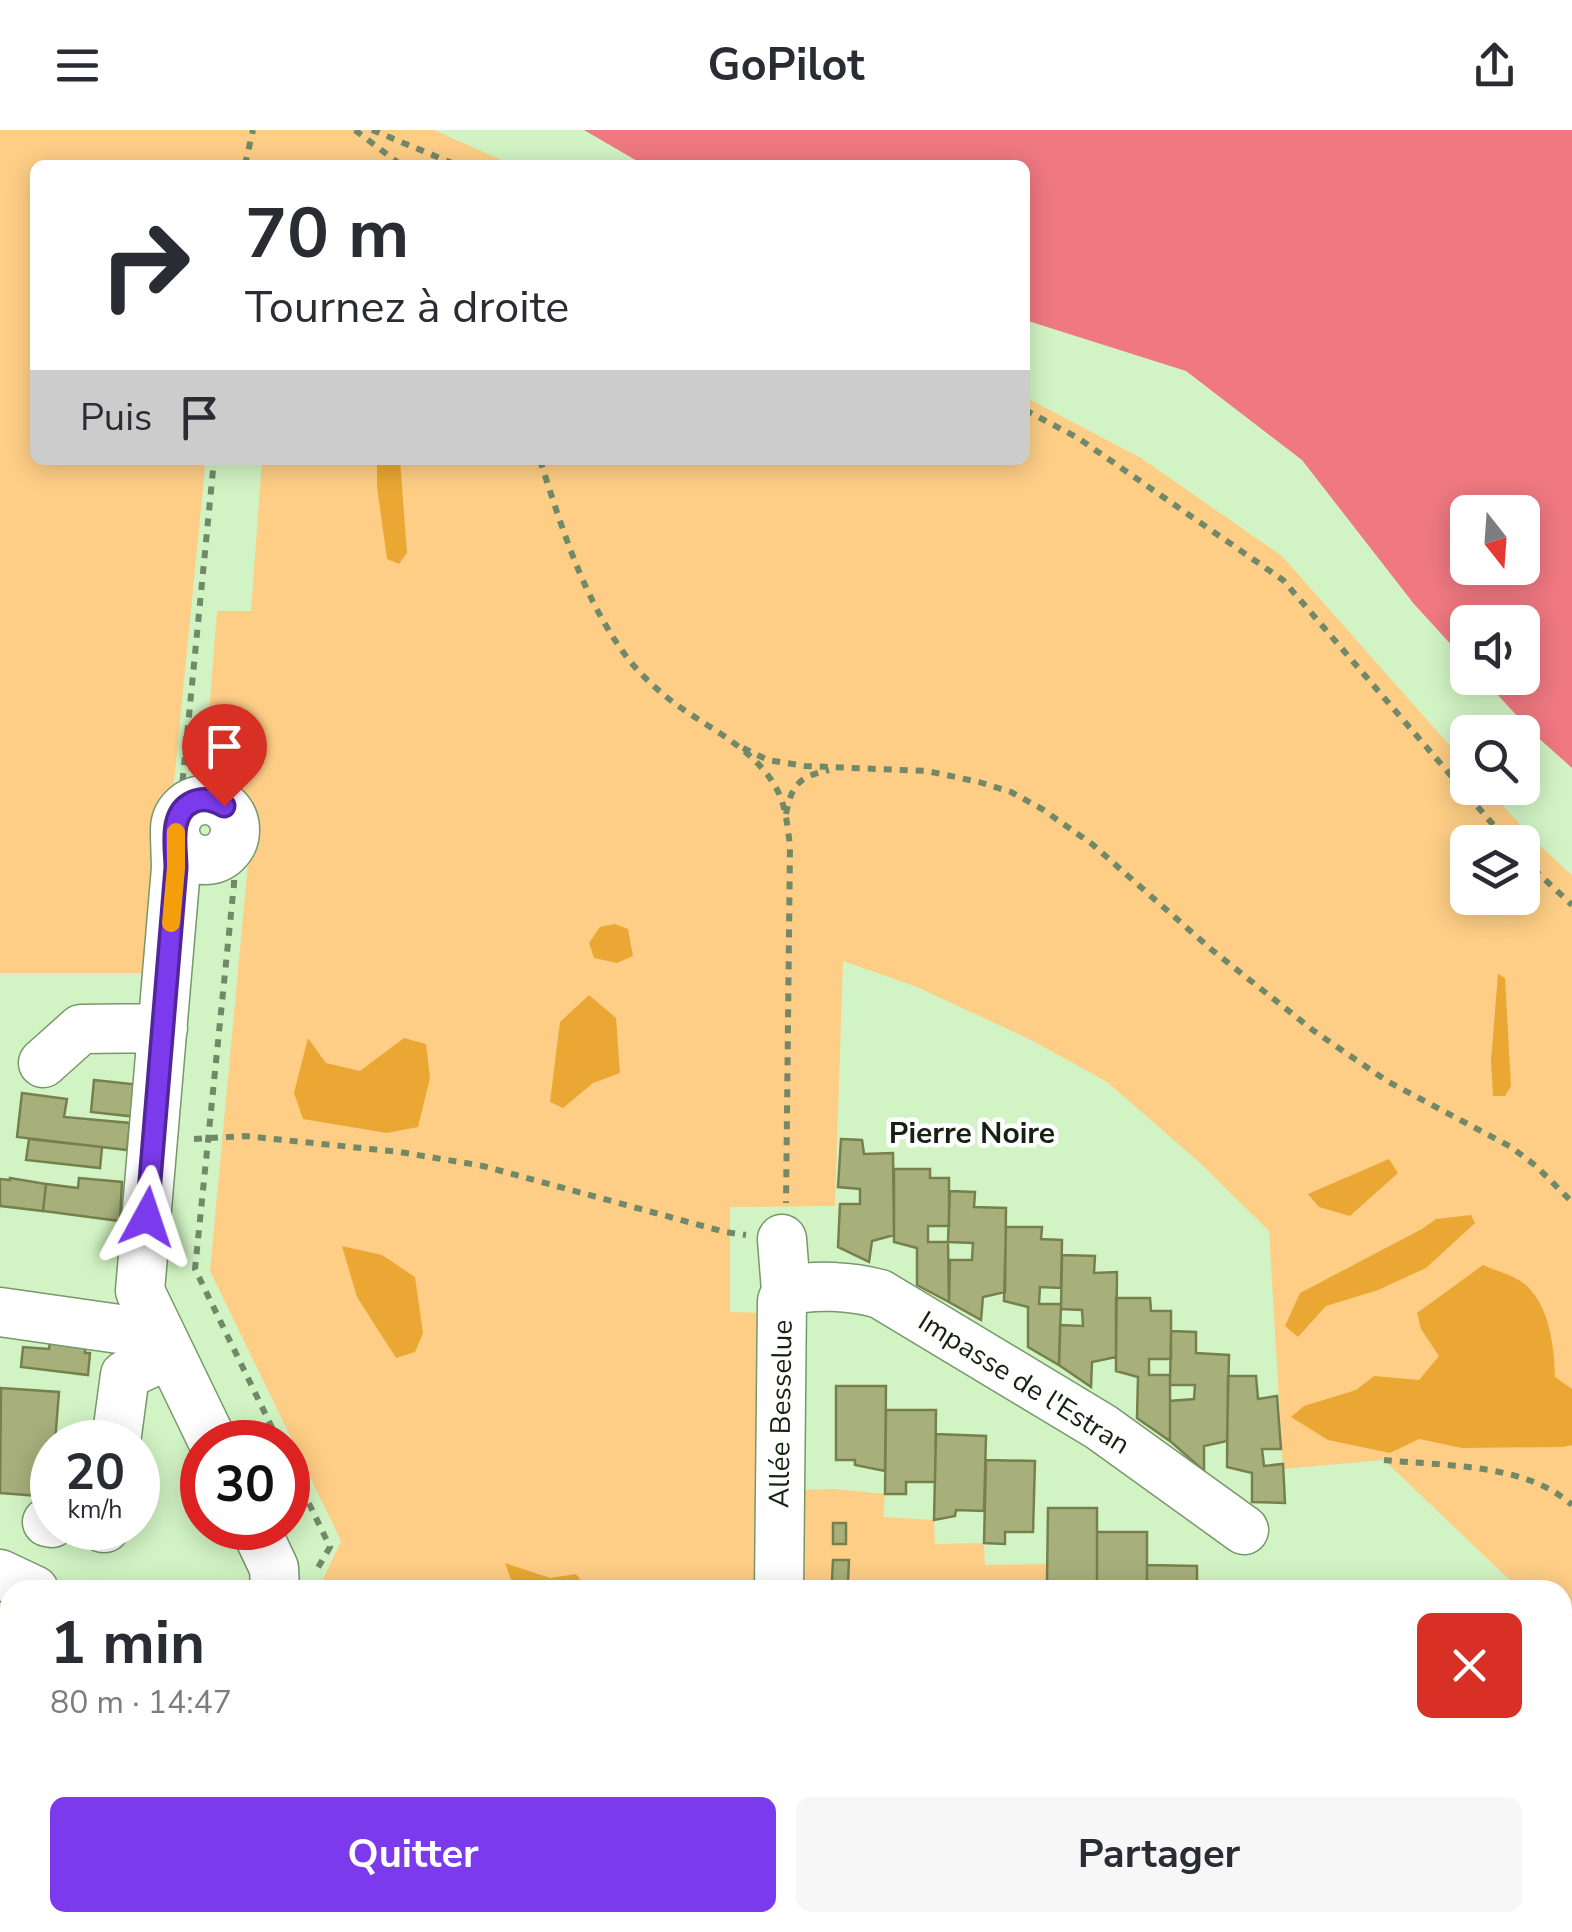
<!DOCTYPE html>
<html lang="fr">
<head>
<meta charset="utf-8">
<style>
	body { margin:0; font-family:"Nunito Sans",sans-serif; background:#f7f7f7; color:#2b2b33; height:100vh; display:flex; flex-direction:column; font-size:38px; white-space:nowrap }
	* { box-sizing:border-box; margin:0 }
	p { font-size:32px; color:#7c7c81 }
	.icon { flex:none; width:55px; height:55px; fill:none; stroke:currentColor; stroke-width:2; stroke-linecap:round; stroke-linejoin:round }
	.map { position:relative; flex:1; overflow:hidden }
	.details { position:absolute; left:0px; top:1450px; width:1572px; height:352px; display:flex; flex-direction:column; background:#fff; border-radius:30px 30px 0 0; box-shadow:0 5px 25px #0003 }
	.details>* { flex:none }
	.top-card { position:absolute; left:30px; top:30px; width:1000px; height:305px; border-radius:15px; box-shadow:0 5px 25px #0003; background:#fff; color:#2b2b33; overflow:hidden }
	.needle { width:65px; rotate:163deg }
	.tools { position:absolute; left:1450px; top:365px; display:grid; gap:20px }
	.tools a { display:grid; place-items:center; width:90px; height:90px; border-radius:15px; background:#fff; box-shadow:0 5px 25px #0003; font-size:50px }
	.speed { position:absolute; left:30px; top:1290px; display:flex; gap:20px; font-size:50px; font-weight:700; text-align:center }
	.speed>* { display:grid; place-content:center; width:130px; height:130px; border-radius:50%; background:#fff; box-shadow:0 5px 25px #0003; line-height:1 }
	.speed small { font-size:25px; font-weight:400 }
	.speed .limit { border:15px solid #d22; background:#fff; color:#111 }
	.pin { position:absolute; display:grid; place-items:center; width:85px; height:85px; color:#fff; margin:-102px -42px; border-radius:50% 50% 50% 0; rotate:-45deg; box-shadow:0 0 10px #0007 }
	.pin .icon { rotate:45deg }
	.me { position:absolute; width:110px; margin:-55px; rotate:5deg; stroke-linejoin:round; filter:drop-shadow(0 0 8px #0008) }
	.turn { display:flex; align-items:center; gap:35px; height:210px; padding:0 50px; font-size:45px }
	.turn .icon { width:130px; height:130px; stroke-width:2.5 }
	.turn b { display:block; font-size:70px; line-height:85px }
	.then { display:flex; align-items:center; height:95px; padding:0 50px; background:#0003; gap:20px; font-size:38px }
	.round { display:grid; place-items:center; flex:none; width:105px; height:105px; border-radius:15px; background:#f7f7f7 }
	.head { display:flex; align-items:center; justify-content:space-between; height:170px; padding:0 50px }
	h1 { font-size:60px; font-weight:700; line-height:75px }
	.cta { display:flex; gap:20px; margin-top:auto; padding:20px 50px }
	.cta a { flex:1; height:115px; border-radius:15px; background:#7c3aed; color:#fff; font-size:40px; font-weight:700; line-height:115px; text-align:center }
	.cta a+a { background:#f7f7f7; color:#2b2b33 }
	header { display:flex; justify-content:space-between; align-items:center; height:130px; padding:0 50px; background:#fff; font-size:45px; font-weight:700 }
	.map>svg:first-child { display:block }
	.green { fill:#fece86; fill-rule:evenodd }
	.forest { fill:#eaa733 }
	.water { fill:#ef7881; fill-rule:evenodd }
	.building { fill:#a7b07b; stroke:#77804d; stroke-width:2.5 }
	.lines { fill:none; stroke-linecap:round; stroke-linejoin:round }
	.minor-casing { stroke:#78976a; stroke-width:51 }
	.path { stroke:#728969; stroke-width:6; stroke-dasharray:8 8; stroke-linecap:butt }
	.minor { stroke:#fff; stroke-width:48 }
	.route-casing { stroke:#51269a; stroke-width:25 }
	.route { stroke:#7c3aed; stroke-width:18 }
	.slow { stroke:#f59e0b; stroke-width:18 }
	.labels { text-anchor:middle; dominant-baseline:central; stroke-width:9; stroke-linejoin:round; paint-order:stroke }
	.street-label { font-size:28px; fill:#162211; stroke:#fff }
	.neighbourhood-label { font-size:30px; font-weight:bold; fill:#162211; stroke:#fff }
</style>
</head>
<body>
<header><svg class="icon" aria-label="menu" viewBox="0 0 24 24"><path d="M4 6h16M4 12h16M4 18h16"/></svg>GoPilot<svg class="icon" aria-label="share" viewBox="0 0 24 24"><path d="M12 15V3M7 8l5-5 5 5M5 13v7h14v-7"/></svg></header>
<div class="map">
<svg width="1572" height="1802" viewBox="0 0 1572 1802">
	<rect width="100%" height="100%" fill="#d2f4c4"/>
	<path class="green" d="M0,0h434l79,35h-478v295h167l3,9 -50,504h-155z
		M1025,267l116,61 141,98 185,209 1,23h19l49,54 36,33v764l-9,-9 -1,-40h-42l-136,-130 -101,9 -14,-238 -70,-69 -92,-80 -76,-42 -114,-53 -74,-26 -8,245 -105,1v105l38,1 -3,277h-447l23,-49 -131,-270 43,-462 -48,-46 12,-152h34l11,-151h763zM1468,712h54v56h-54z
		M834,1359l51,5 -2,23 51,3 1,24 49,-1 1,22 63,-1 -1,26h-253l2,-100z
		M0,1574l10,5v213h565l16,10h-591z
		M788,1792h541l1,10h-542z"/>
	<path class="forest" d="M377,330h23l7,93 -8,11 -12,-5 -10,-72z
		M615,794l13,5 5,27 -16,7 -23,-5 -5,-15 11,-16z
		M1498,844l7,4 6,108 -6,10h-12l-2,-35z
		M589,865l27,23 4,55 -27,10 -30,25 -13,-6 10,-80z
		M308,908l18,25 34,8 44,-33 22,6 4,34 -12,49 -31,6 -84,-14 -9,-26z
		M1389,1029l9,14 -48,43 -31,-9 -11,-13z
		M1471,1085l4,8 -49,45 -48,22 -52,16 -28,31 -13,-11 15,-33 122,-64 14,-10z
		M342,1116l40,9 33,22 8,56 -8,19 -19,6 -39,-61z
		M1483,1135c13,6 34,11 44,21 23,23 27,60 28,91l17,12v56l-9,2 -101,1 -43,-9 -29,14 -62,-13 -37,-23 13,-11 52,-16 18,-14 45,4 20,-24 -18,-27 -4,-16z
		M505,1433l45,15 26,-4 13,16h-74z
		M486,1793h79l5,9h-81z"/>
	<path class="water" d="M584,0h988v638l-38,-34 -52,-56h40v-56h-54l-1,40 -53,-58 -112,-144 -116,-89 -161,-51v-155h-381zM1468,382h54v56h-54z"/>
	<path class="building" d="M94,950l47,5 -4,32 -46,-5z
		M22,963l45,6 -3,18 66,6 -3,27 -110,-13z
		M29,1009l73,8 -2,21 -74,-8z
		M841,1009l21,1 2,14 29,-1 1,82 -22,6 -3,21 -31,-15 2,-43h20v-15l-22,-2z
		M894,1039h36v9h19v48h-21v16h20l1,60 -32,-17v-37l-23,-6z
		M10,1048l36,6 -3,27 -43,-5v-27l10,1z
		M79,1048l43,4 -2,39 -77,-10 3,-27 32,4z
		M950,1061l25,1 -1,15 32,1 -1,84 -22,5 -2,23 -32,-18 1,-42h22l1,-17 -25,-1z
		M1006,1097h36l-1,12 21,1 -1,48 -21,-1 -1,17h22l-2,61 -31,-18v-40l-24,-6z
		M1062,1125l33,1 -1,17 23,-1 -1,85 -24,5 -1,25 -32,-22 1,-40 23,1 -1,-16 -21,-1z
		M1116,1168h34l1,13h20v48h-22v16h21v66l-33,-23 1,-41 -22,-6z
		M1171,1201l25,1v21l33,2 -2,86 -23,5v25l-34,-30v-40l24,-2 1,-14h-25z
		M51,1204l35,5 -1,14h5l-2,22 -67,-8 2,-20 26,2z
		M1228,1246h28l2,23 19,-3 4,53h-19l2,17 19,-2 2,39 -33,-1v-29l-25,-6z
		M836,1256h50l-1,85 -30,-6v-5h-19z
		M1,1258l58,4 -4,50h-3l-1,55 -51,-4z
		M886,1280h50l-1,72h-29v12h-21z
		M936,1304l50,2 -2,75 -28,-1 -1,6 -21,4z
		M986,1330l49,1 -2,71h-28v12l-21,-1z
		M1048,1378h49v82h-16l-13,-3v-4l-21,-1z
		M833,1393h13v21h-13z
		M1097,1402h50v58h-50z
		M833,1430h16l-1,22 -16,-1z
		M1147,1435l50,1v24h-50z"/>
	<g class="lines">
		<g class="minor-casing">
			<path id="minor" d="M175 700a30 30 0 1 1 60 0a30 30 0 1 1-60 0Z
				M175,705l1,33 -36,423 73,151
				M43,933l38,-34 82,-1
				M786,1161c29,-7 65,-5 94,3l221,133 143,103
				M0,1182l126,18 29,-8
				M116,1312l9,-67 45,-21
				M47,1392l5,1
				M103,1398h2
				M255,1398l19,40 1,22
				M0,1444l34,16
				M779,1460l3,-289 4,-10 -4,-52
				M694,1792l10,10
				M774,1802l1,-10"/>
		</g>
		<path class="path" d="M355,0l46,35
			M372,0l85,35
			M245,35l8,-35
			M1025,280l53,28 205,142 225,262
			M540,330c22,68 43,138 86,196 12,16 28,31 43,43 36,28 83,47 106,87 11,18 12,39 15,59l-4,358
			M743,618l25,12 37,6 122,5 52,11 32,10 31,17 50,35 120,106 102,81 73,50 124,66 25,19 36,36
			M181,667l33,-337
			M786,684c6,-30 13,-37 43,-44
			M235,702l-1,52 -39,385 84,173
			M1522,728l50,47
			M194,1009l51,-3 155,16 83,14 242,66 21,3
			M288,1330l42,87 -14,24
			M1384,1330c59,6 142,3 188,45
			M71,1454l57,6
			M0,1519l10,-4
			M626,1802l7,-10"/>
		<use href="#minor" class="minor"/>
	</g>
	<g class="lines">
		<g class="route-casing">
			<path id="route" d="M147,1087l29,-349c0,-21 -8,-55 17,-66 11,-5 21,-2 31,4"/>
		</g>
		<use href="#route" class="route"/>
		<path class="slow" d="M171,793l5,-55v-36"/>
	</g>
	<g class="labels">
		<g class="street-label">
			<text transform="translate(1024 1253) rotate(32)">Impasse de l'Estran</text>
			<text transform="translate(781 1284) rotate(-89)">Allée Besselue</text>
		</g>
		<g class="neighbourhood-label">
			<text x="972" y="1003">Pierre Noire</text>
		</g>
	</g>
</svg>
<div class="tools">
<a><svg class="needle" viewBox="-14 -14 28 28"><path d="M0-13l5 13h-10z" fill="#e53935"/><path d="M0 13l5-13h-10z" fill="#7c7c81"/></svg></a>
<a><svg class="icon" aria-label="sound" viewBox="0 0 24 24"><path d="M4 9h4l5-4v14l-5-4H4zM17 9q2 3 0 6"/></svg></a>
<a><svg class="icon" aria-label="search" viewBox="0 0 24 24"><circle cx="10" cy="10" r="6"/><path d="M15 15l6 6"/></svg></a>
<a><svg class="icon" aria-label="layers" viewBox="0 0 24 24"><path d="M12 4l9 5-9 5-9-5zM3 14l9 5 9-5"/></svg></a>
</div>
<div class="speed"><div>20<small>km/h</small></div><div class="limit">30</div></div>
<div class="pin" style="left:224px;top:676px;background:#d93025"><svg class="icon" aria-label="arrive" viewBox="0 0 24 24"><path d="M6 21V4h12l-3 4 3 4H6"/></svg></div>
<svg class="me" style="left:147px;top:1087px" viewBox="-20 -20 40 40"><path d="M0-17L14 15 0 8-14 15z" fill="#7c3aed" stroke="#fff" stroke-width="4"/></svg>
<div class="top-card">
<div class="turn"><svg class="icon" aria-label="right" viewBox="0 0 24 24"><path d="M7 20v-9h11M14 6l5 5-5 5"/></svg><div><b>70 m</b>Tournez à droite</div></div>
<div class="then">Puis<svg class="icon" aria-label="arrive" viewBox="0 0 24 24"><path d="M6 21V4h12l-3 4 3 4H6"/></svg></div>
</div>
<section class="details">
<div class="head"><div><h1>1 min</h1><p>80 m · 14:47</p></div><a class="round" style="background:#d93025;color:#fff"><svg class="icon" aria-label="close" viewBox="0 0 24 24"><path d="M6 6l12 12M18 6L6 18"/></svg></a></div>
<div class="cta"><a>Quitter</a><a>Partager</a></div>
</section>
</div>
</body>
</html>
